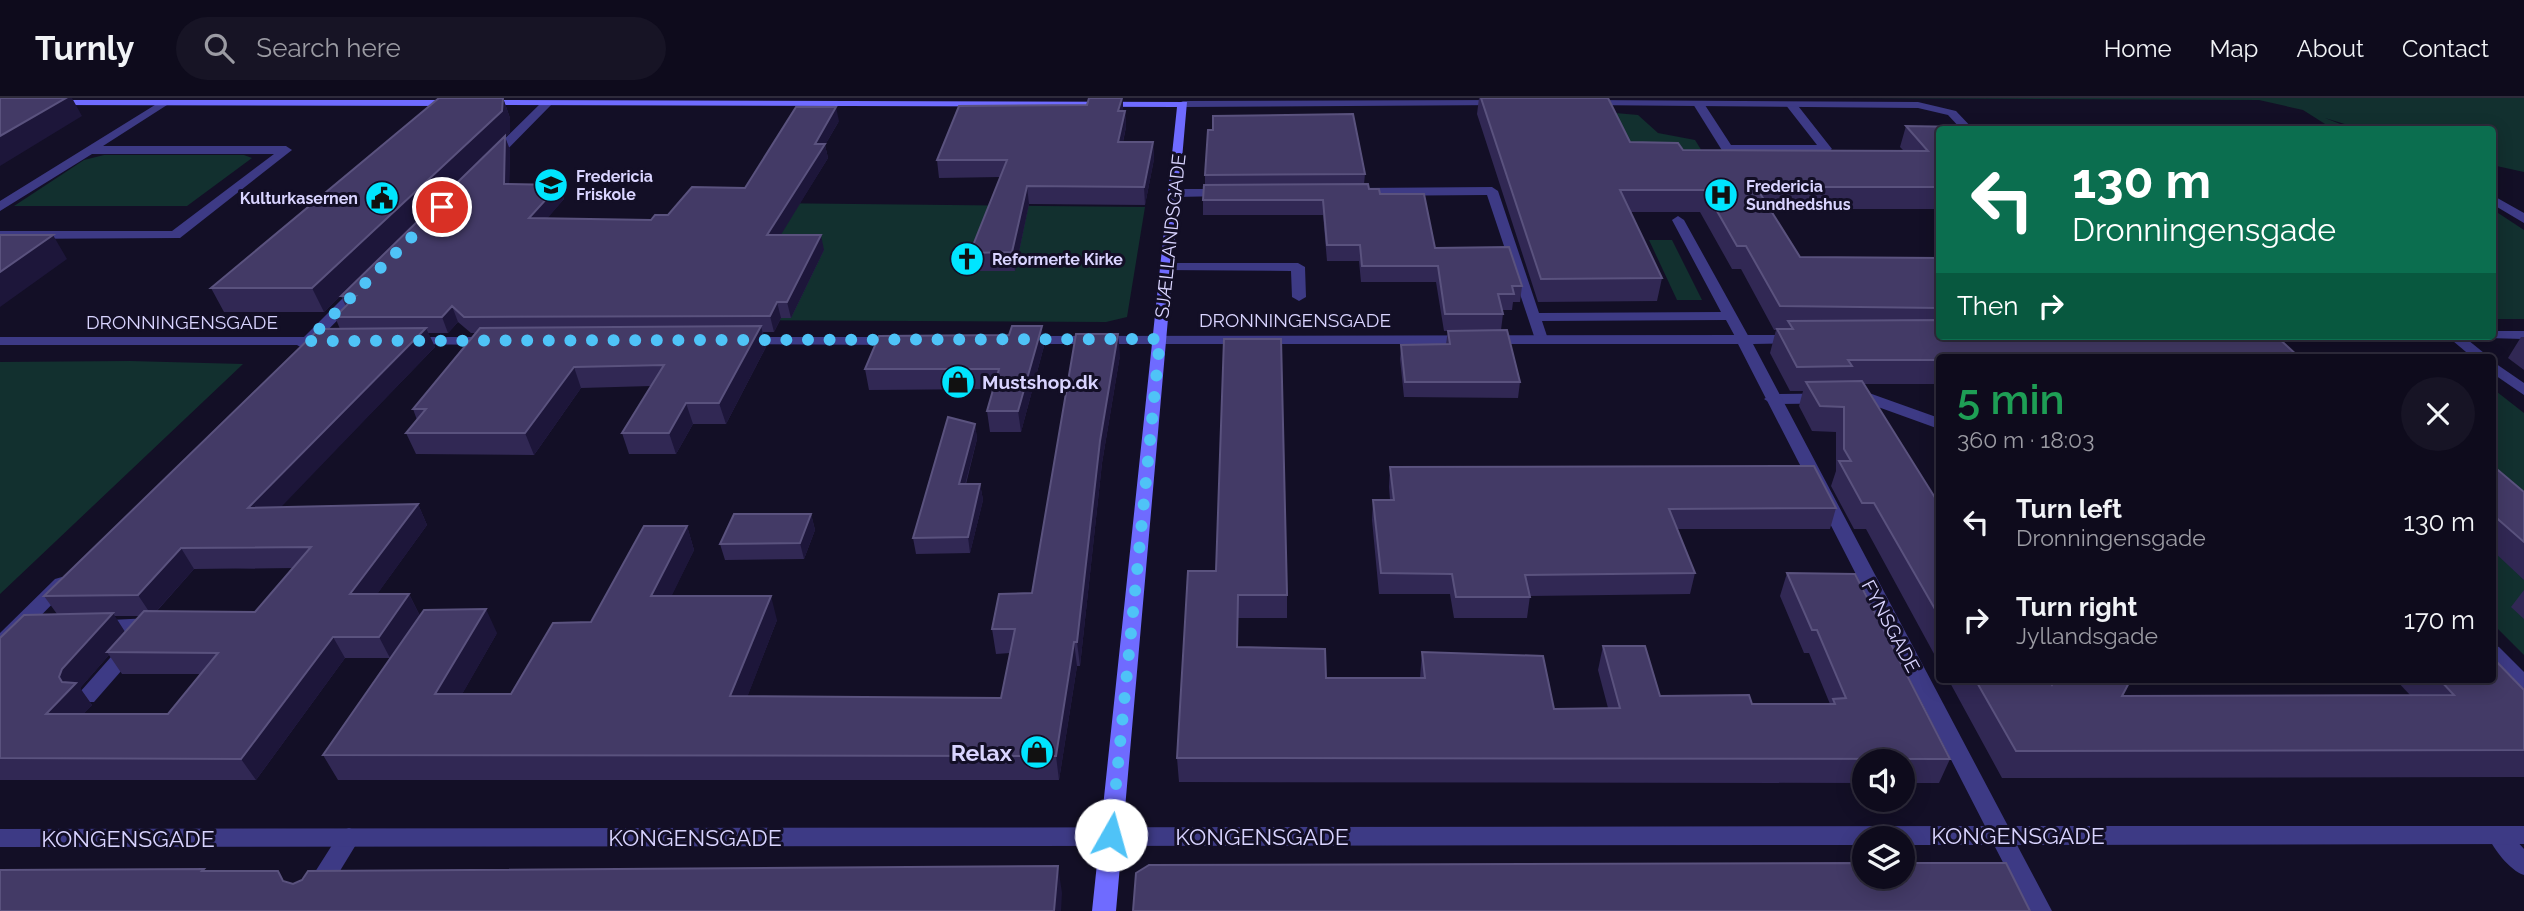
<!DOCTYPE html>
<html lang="en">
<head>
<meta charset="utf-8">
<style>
	body { margin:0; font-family:Raleway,sans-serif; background:#171425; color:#f1f3f6; height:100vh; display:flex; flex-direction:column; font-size:26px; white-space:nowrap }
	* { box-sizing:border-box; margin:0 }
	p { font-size:23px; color:#9b9ba3 }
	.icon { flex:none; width:38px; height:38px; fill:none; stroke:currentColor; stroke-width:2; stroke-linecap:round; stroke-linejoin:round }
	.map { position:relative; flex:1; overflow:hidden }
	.side { position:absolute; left:1936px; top:256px; width:560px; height:329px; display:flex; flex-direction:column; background:#0e0b1c; border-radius:7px; box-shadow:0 4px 18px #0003,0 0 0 2px #2e2b3b }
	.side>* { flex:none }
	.top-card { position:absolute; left:1936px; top:28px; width:560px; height:214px; border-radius:7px; box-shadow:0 4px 18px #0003,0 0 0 2px #2e2b3b; background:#0b6e4f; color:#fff; overflow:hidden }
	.fabs { position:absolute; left:1852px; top:651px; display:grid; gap:14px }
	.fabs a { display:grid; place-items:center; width:63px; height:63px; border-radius:50%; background:#0e0b1c; box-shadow:0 4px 18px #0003,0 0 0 2px #2e2b3b; font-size:35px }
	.pin { position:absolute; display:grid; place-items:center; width:60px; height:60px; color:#fff; margin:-30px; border:4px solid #fff; border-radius:50%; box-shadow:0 2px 7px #0007 }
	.me { position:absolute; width:77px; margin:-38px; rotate:7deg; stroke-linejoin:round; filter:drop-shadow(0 0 5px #0008) }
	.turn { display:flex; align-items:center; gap:24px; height:147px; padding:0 21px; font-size:32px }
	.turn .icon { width:91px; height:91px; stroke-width:2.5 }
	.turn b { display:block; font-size:49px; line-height:60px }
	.then { display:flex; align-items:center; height:66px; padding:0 21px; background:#0003; gap:14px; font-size:26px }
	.round { display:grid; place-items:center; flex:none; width:74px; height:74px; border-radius:37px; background:#171425 }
	.overview { display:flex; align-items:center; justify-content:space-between; height:119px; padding:0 21px }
	h1 { font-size:42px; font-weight:600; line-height:52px; color:#1e9e55 }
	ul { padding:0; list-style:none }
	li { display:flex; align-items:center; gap:21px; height:98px; padding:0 21px }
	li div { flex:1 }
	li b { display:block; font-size:26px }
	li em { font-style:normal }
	header { display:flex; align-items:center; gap:42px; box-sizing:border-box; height:98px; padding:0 35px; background:#0e0b1c; border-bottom:2px solid #2e2b3b }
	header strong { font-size:33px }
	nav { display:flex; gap:38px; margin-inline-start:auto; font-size:24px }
	.search { width:490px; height:63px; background:#171425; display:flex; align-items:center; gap:18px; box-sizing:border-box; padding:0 24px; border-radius:38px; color:#9b9ba3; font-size:26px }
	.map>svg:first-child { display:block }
	.green { fill:#12302f }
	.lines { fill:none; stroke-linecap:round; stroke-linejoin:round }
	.lane { fill:#3d3a85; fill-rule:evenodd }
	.street { fill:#3d3a85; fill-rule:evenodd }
	.secondary { fill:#6f6bff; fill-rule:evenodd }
	.wall { fill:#312854; fill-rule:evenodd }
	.shaded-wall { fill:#1d163a }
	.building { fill:#433a66; stroke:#5a527e; stroke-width:2 }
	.route { stroke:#4fc3f7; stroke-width:12; stroke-dasharray:0 21.6 }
	.labels { text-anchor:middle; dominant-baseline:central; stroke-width:6; stroke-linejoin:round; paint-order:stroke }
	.far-poi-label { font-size:16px; font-weight:bold; fill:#d9d4ff; stroke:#130f26; text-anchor:start }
	.street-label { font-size:19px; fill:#d9d4ff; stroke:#130f26 }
	.poi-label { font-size:19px; font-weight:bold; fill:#d9d4ff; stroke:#130f26; text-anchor:start }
	.near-poi-label { font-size:23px; font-weight:bold; fill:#d9d4ff; stroke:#130f26; text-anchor:end }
	.near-street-label { font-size:23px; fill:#d9d4ff; stroke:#130f26 }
</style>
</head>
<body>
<header>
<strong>Turnly</strong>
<div class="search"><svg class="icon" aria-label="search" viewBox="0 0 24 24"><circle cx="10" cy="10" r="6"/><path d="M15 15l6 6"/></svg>Search here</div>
<nav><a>Home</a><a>Map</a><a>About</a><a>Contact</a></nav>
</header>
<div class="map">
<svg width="2524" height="813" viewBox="0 0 2524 813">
	<rect width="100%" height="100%" fill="#130f26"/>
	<path class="green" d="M1852,0h672v74l-32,-7v-35l-131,-1 -36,-11 28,11h-20l-30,-19 -44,-10z
		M1604,14l34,3 20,18 37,7 10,16 -79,-1z
		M104,57h140l8,3 -65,48h-173l70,-46z
		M763,105l382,4 -18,110 -21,5 -369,-2z
		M2492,111l32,21v89h-32z
		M1649,142h23l30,60h-25z
		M130,263l113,3 -243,230v-232z
		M2492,290l32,25v242l-32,-32z"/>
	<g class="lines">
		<path class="lane" d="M1699,3l4,1 28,43h86l-32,-41 10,-2 37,47 -6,4 -103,-1 -30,-48z
			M1492,89l6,4 41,122 182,-1 -49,-92 6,-4 6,4 66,119 -7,4 -5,-1 -12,-22 -184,1 6,18 -7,4 -5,-1 -49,-147 -130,1 -6,-4 6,-4z
			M1224,91l6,4 -2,3 -54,1 -6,-4 6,-4z
			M1167,165h131l7,4 1,30 -7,4 -7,-4 -1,-26 -129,-1v-6z
			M1869,295l70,25v11l-72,-26 -95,1 -8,-5 8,-5z
			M150,520l7,2 3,5 -3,5 -63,72h-14l-3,-5 3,-5 53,-60 -42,-1 -3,-5 3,-5z
			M2498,728l8,3 18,20v26c-15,-5 -30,-26 -37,-40l3,-6z
			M349,730l8,3 3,6 -3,6 -33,54 -8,3 -8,-3 -4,-7 4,-7 33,-52z"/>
		<path class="street" d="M163,2l6,3 -2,2 -64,41h183l6,4 -112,88 -180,1v-8h172l102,-77h-182l-92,57v-10z
			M1502,2l4,1v4l-323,2 -6,-3 6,-3z
			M1589,2l329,2 38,9 18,19h-12l-14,-15 -30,-7 -333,-3v-4z
			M543,3l10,2 -59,60h-8v-6z
			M2492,97l32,18v10l-32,-19z
			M361,186l7,4 -2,3 -45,46 11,1v6l-20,1 -8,4 -7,-4h-297v-8h304l52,-52z
			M2492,233h32v8l-37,-1 -2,-2h7z
			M1743,237h54l7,4 -7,4 -44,1 255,482h516v18l-507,1 35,66h-24l-34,-66h-92v-7h-38v7l-1864,2v-18l1985,-3 -247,-482h-718l-7,-4 7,-4z
			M2368,238l-7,4 -105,1 -7,-4z
			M2447,238h16l26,21h-17z
			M408,239h84l7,4 -7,4 -89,-1 -2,-3z
			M744,239h157l7,4 -7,4 -162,-1v-6z
			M2492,263l32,22v12l-32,-22z
			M62,479l7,2 2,4 -2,4 -62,63 -7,2v-19l55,-54z
			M2492,547l7,2 25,25v19l-7,-2 -25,-25z"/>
		<path class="secondary" d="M52,2h403l6,3 -6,3 -407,-1 -2,-2z
			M483,2l704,2 -71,809h-24l85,-804 -698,-2v-4z"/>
	</g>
	<path class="wall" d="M503,0l7,20v14l-5,5 5,13 -1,34 50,1 5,14 -17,19 104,2 17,-5 77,-27 94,-67 -14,24 3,13 -48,77 44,15 -33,68h-10l-7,14h-11l3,15 -40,77h-33l-17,30h-47l-7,-21 29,-47 -70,2 -47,67 -118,-1 -10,-21 11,-13 -4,-11 62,-76h-4l-13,-11 -10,11h-20l7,14 -155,160 138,-3 9,21 -50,69h32l11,22 -30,42h-45l-89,122h-256v-142l57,-24 -13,-18 296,-267 -5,-12 11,-10 -5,-11 45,-44 -62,60h-100l-13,-24zM293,470l-38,44h-99l38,-43zM114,518h26l-15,16zM109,557l13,19h78l-32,40h-85l9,-9 -12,-17z
		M1123,0v13h2l1,16 -3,15h30l1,17 -9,46 -116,-1 -14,67h-42l-3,-18 30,-76 -61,1 -2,-18 150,-55z
		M1479,0h129l22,44 53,8 221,1 -4,-4 6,-21 33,4v79h-169l30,48 139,1v126h-75l75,120v159l-73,-134h-12l-23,-43 5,-15v-39l-24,-1 -13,-25 4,-15h-13l-20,-38 6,-23h-2l-33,-61h-9l-32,-57h-70l32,66 -5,23 -119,1 -61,-188z
		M1365,76l-1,10 5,5 11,5 55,54 87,38 -2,16h-7l-1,8h-10l1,4 -2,16 19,52 -2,16 -114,-1 -4,-38 1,-14 45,-1 2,-13h-4l-8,-49h-75l-2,-21h-32l-4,-46h-120v-15l2,-15v-10z
		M2521,239h3v33l-16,-12z
		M1044,248l-23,86h-31l-3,-21 6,-22 -124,1 -4,-21z
		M1120,257l-18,108 -22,203h-3l-18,114h-721l-15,-25 174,-122 -35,61h49l80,-72 96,-96 7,24 -23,46 106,24 -30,77 254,1 9,-45 -14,1 -4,-25 40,-36z
		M975,326l2,15 -11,45h14l3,16 -13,53 -54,1 -3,-16z
		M2492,367l32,27v88l-32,-30z
		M1390,369l446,41 -6,21h-153l18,44 -5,21 -160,2 -3,22h-73l-4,-24h-71l-7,-74 1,-20h17l-1,-13z
		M811,416l4,16 -11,29 -79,1 -5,-16z
		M1216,473l71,24v23h-49v29l88,31h94l2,-26 132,57 54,-1 -10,-38 5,-24 57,50 92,8h78l-21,-51h-5l-24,-57 7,-23 163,186 -11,24h-37v-22h-38v22l-685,-1 -2,-24z
		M2524,492v29l-13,-12z
		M1948,581h100l4,6 70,11 288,-1 -15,-16h97l32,11v87l-522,1z"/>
	<path class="shaded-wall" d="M66,0h6l10,18 -82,50v-30z
		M503,0l7,20v14l-5,5 5,13 -1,49 -5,-15 1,-47 -181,175 -12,-24z
		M1122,0h1v13h-5z
		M836,9l3,14 -14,24 3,13 -57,93 -4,-16 48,-91z
		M1125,13l1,16 -7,32 -1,-17z
		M1153,44l1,17 -9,46 -1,-18z
		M559,87l5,14 -29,34 -6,-15z
		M1027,88l2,18 -14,67 -3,-19z
		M53,137l14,24 -67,48v-35z
		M821,137l3,15 -33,68 -4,-16z
		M777,204l4,16 -7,14 -4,-16z
		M452,208l6,16 -10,11 -6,-16z
		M761,228l5,21 -40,77 -7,-21z
		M1042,228l2,20 -23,86 -3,-21z
		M426,230l9,19 -175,182 -12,-21z
		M1118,236l2,21 -18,108 -22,203 -3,-24 23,-201z
		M574,269l7,21 -47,67 -9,-22z
		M686,305l7,21 -17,30 -7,-21z
		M975,326l2,15 -16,61 -2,-16z
		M980,386l3,16 -13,53 -2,-16z
		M418,406l9,21 -65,90 -12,-21z
		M811,416l4,16 -11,29 -4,-16z
		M687,428l7,24 -34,70 -9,-24z
		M181,450l13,21 -42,47 -14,-21z
		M409,496l11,22 -30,42 -11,-21z
		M771,498l6,24 -39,101 -8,-25z
		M486,511l11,24 -49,86 -13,-25z
		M113,515l14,22 -20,17 2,3 -29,33 12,17 -29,31 -17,-22 13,-37 3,-8z
		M333,539l12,21 -89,122 -15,-21z
		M1074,544l3,24 -18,114 -3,-24z
		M1058,768l4,27 -1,18h-7z"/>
	<path class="building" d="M0,0h66l-66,38z
		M439,0h64l-1,13 -190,177h-101z
		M1089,0h33l-4,13h7l-7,31h35l-9,45 -117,-1 -15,66 -42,1 37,-93h-70l22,-54 128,-1z
		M1481,0h127l22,44 48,1 5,7 245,1 -22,-25 58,1 3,3h-28v57h-183l44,70 139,1v50l-159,-2 -34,-60h-9l-32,-56h-85l42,88 -121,1z
		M796,9h40l-21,37h10l-58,91h54l-34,67h-10l-7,14 -306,1 -12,-11 -10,11h-107l21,-21h-15l164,-160 -1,48 55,1 -30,33 122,2 4,-5h13l24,-28 53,1z
		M1353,16l12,60 -160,1 3,-45h5v-14z
		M1368,86l1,5h10l1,5h44l11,54 74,-1 13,39h-10l2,8h-16l5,20h-58l-7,-48h-76l-2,-21h-33l-4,-45h-120l1,-15z
		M0,137h53l-53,37z
		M1939,222v16h337l23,21h-360v3h-91l4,6 -55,1 -20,-38h16l-5,-8z
		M761,228l-42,77h-33l-17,30h-47l42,-68 -90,2 -49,66h-119l20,-24h-13l67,-81z
		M1012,228h30l-24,85h-31l12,-42h-134l14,-33 130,-1z
		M426,230l-178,180 170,-4 -68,90h59l-30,43h-46l-92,122 -241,-1v-120l24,-23 89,-2 -51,56 -3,8 3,5 14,1 -30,31h122l50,-61 -111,-1 37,-41 111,1 56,-65 -130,1 -43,47 -94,1 275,-267z
		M1507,232l13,52h-115l-4,-37 49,-1 -2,-13z
		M1076,236h42l-18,107 -23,201h-3l-18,114 -733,-1 101,-145 62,-1 -51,85h76l42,-71 38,-1 53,-96h43l-36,70h120l-41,100 271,2 14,-69h-23l7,-35 33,-1z
		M1224,241h57l6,256h-49l-1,52 88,2 1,29h99l-3,-26 121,4 11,53 66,-1 -17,-62h42l15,50 89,-1 3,9h83l-2,-5 13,-1 -29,-68h-5l-25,-57 68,1 95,185 -773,-1 11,-187h28z
		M1862,283l77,123v112l-65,-113h-12l-23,-42h12l-7,-12v-42l-24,-1 -14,-24z
		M948,319l27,7 -16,60h21l-12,53 -55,1z
		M2492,367l32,27v50l-32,-28z
		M1814,368l22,42 -167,1 26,64 -170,2 5,22h-74l-4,-23 -71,-1 -8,-73h21l-4,-33z
		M734,416h77l-11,29 -80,1z
		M2492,559l32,33v60l-508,1 -41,-72h73l4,6 4,-6h75l-9,17 332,-1 -15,-16h53z
		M1864,765v14h38v-14h104l24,48h-897l3,-38 13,-8z
		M1058,768l-4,45h-1054v-41l204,-1 -2,2h76l5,10 10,3 9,-4 6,-9z"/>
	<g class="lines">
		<path class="route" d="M442,109l-135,134 853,-2 -49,496"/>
	</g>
	<defs>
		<g id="school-disc" transform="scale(1.75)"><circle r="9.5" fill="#00e5ff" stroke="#130f26"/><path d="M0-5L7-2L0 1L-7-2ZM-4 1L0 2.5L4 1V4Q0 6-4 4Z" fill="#111"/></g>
		<g id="hospital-disc" transform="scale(1.75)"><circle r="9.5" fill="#00e5ff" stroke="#130f26"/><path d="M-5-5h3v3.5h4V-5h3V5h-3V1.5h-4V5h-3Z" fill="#111"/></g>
		<g id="civic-disc" transform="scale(1.75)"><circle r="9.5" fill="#00e5ff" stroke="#130f26"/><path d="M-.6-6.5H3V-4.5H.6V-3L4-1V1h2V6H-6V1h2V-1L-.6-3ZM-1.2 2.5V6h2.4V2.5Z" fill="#111"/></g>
		<g id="church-disc" transform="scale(1.75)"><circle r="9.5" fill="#00e5ff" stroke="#130f26"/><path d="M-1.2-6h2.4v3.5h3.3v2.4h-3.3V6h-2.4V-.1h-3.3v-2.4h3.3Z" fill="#111"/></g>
		<g id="shop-disc" transform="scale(1.75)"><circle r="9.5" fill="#00e5ff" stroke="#130f26"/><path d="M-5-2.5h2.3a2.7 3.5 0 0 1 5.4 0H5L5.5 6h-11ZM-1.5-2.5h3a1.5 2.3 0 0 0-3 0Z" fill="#111"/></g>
	</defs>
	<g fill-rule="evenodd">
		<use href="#school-disc" x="551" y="87"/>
		<use href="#hospital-disc" x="1721" y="97"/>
		<use href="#civic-disc" x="382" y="100"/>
		<use href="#church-disc" x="967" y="161"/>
		<use href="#shop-disc" x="958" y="284"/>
		<use href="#shop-disc" x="1037" y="654"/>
	</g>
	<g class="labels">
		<g class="far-poi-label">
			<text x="576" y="78">Fredericia<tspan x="576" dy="18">Friskole</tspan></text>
			<text x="1746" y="88">Fredericia<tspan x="1746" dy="18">Sundhedshus</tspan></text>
			<text x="358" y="100" text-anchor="end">Kulturkasernen</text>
			<text x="992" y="161">Reformerte Kirke</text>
		</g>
		<g class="street-label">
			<text transform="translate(1170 138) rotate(-84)">SJÆLLANDSGADE</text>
			<text x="1295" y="222">DRONNINGENSGADE</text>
			<text x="182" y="224">DRONNINGENSGADE</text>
			<text transform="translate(1891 528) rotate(62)">FYNSGADE</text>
		</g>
		<g class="poi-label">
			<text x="982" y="284">Mustshop.dk</text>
		</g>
		<g class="near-poi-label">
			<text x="1012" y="654">Relax</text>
		</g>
		<g class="near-street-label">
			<text x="2018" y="737">KONGENSGADE</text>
			<text x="1262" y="738">KONGENSGADE</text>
			<text x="695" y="739">KONGENSGADE</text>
			<text x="128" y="740">KONGENSGADE</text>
		</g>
	</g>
</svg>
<div class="fabs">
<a><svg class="icon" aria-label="sound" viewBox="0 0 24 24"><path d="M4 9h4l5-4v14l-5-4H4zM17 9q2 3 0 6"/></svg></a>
<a><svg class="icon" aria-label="layers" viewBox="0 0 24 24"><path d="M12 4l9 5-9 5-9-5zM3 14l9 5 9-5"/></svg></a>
</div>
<div class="pin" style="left:442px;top:109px;background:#d93025"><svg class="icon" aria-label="arrive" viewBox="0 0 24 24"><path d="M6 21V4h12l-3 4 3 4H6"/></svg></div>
<svg class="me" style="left:1111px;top:737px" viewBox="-20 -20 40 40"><circle r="19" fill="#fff"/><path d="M0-13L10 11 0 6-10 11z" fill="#4fc3f7"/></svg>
<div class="top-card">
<div class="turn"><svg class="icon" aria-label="left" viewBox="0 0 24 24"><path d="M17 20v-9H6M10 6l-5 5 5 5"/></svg><div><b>130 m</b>Dronningensgade</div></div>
<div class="then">Then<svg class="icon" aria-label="right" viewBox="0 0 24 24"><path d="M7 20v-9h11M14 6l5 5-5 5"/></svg></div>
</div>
<section class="side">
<div class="overview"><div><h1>5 min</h1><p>360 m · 18:03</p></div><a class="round"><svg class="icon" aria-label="close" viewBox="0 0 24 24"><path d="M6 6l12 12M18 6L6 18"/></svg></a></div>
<ul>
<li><svg class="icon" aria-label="left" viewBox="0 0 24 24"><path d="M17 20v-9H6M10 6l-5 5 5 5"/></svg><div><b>Turn left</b><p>Dronningensgade</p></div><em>130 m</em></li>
<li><svg class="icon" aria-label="right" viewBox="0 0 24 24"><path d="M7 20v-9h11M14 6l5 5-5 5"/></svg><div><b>Turn right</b><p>Jyllandsgade</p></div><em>170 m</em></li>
</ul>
</section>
</div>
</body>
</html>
